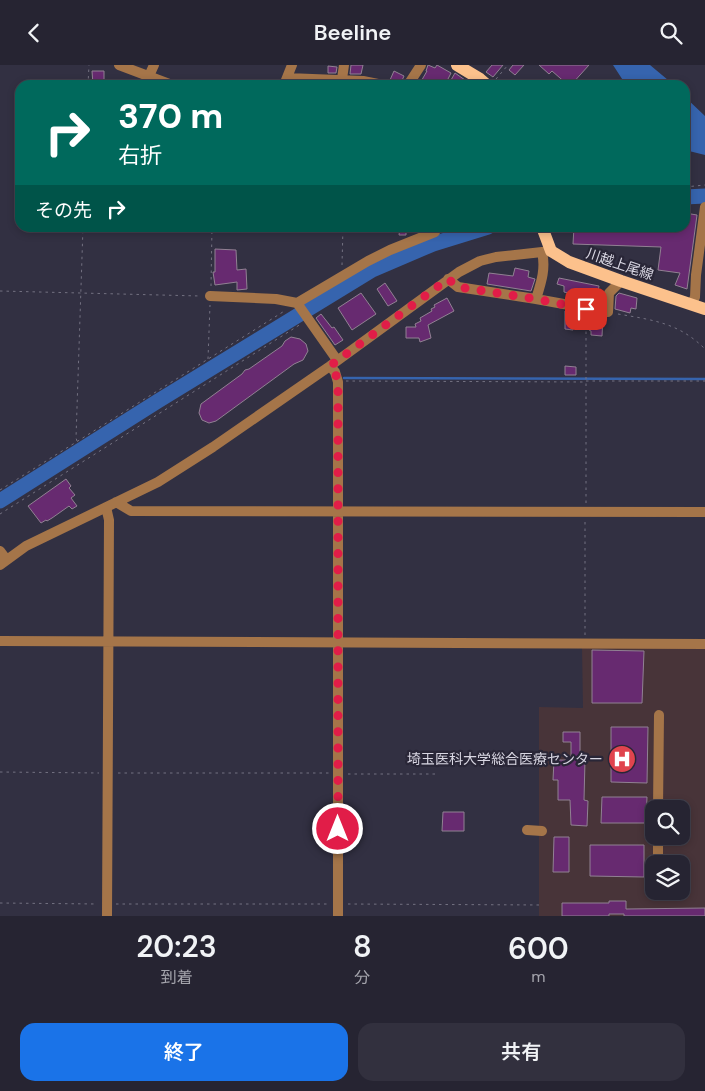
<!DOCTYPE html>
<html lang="ja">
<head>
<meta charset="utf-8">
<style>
	body { margin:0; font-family:"DM Sans","Noto Sans JP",sans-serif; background:#32303e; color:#f1f3f6; height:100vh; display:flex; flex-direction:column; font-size:19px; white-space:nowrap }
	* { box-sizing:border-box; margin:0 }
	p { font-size:16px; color:#a4a4ac }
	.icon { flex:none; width:28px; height:28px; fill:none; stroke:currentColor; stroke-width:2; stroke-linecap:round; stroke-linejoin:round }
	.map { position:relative; height:851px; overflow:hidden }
	.panel { display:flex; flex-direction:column; background:#262432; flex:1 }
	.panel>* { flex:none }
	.guide { position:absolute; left:15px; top:15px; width:675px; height:152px; border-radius:15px; box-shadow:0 2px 8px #0003,0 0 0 1px #42414d; background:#00695c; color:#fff; overflow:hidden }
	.fabs { position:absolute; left:645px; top:735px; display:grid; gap:10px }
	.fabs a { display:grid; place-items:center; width:45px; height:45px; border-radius:10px; background:#262432; box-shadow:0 2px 8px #0003,0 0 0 1px #42414d; font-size:25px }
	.pin { position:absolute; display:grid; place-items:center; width:42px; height:42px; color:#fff; margin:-21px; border-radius:10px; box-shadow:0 2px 8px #0006 }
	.me { position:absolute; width:55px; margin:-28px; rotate:0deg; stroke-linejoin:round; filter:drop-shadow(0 0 4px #0008) }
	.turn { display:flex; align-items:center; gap:18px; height:105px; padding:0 20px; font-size:22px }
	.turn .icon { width:65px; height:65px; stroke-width:2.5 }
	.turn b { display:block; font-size:35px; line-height:42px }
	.then { display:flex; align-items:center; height:48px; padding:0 20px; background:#0003; gap:10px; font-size:19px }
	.eta { display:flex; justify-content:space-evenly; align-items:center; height:85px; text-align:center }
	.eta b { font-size:30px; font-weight:600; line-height:35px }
	.button { display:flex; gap:10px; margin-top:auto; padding:10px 20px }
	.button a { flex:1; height:58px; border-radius:15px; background:#1a73e8; color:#fff; font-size:20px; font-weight:600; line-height:58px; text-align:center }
	.button a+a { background:#32303e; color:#f1f3f6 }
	header { display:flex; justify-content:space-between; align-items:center; height:65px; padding:0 20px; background:#262432; font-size:22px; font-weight:600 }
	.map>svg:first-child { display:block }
	.medical { fill:#483439; fill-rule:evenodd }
	.water { fill:#3664ae }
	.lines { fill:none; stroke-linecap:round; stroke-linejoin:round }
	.stream { stroke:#3664ae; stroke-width:2.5 }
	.river { stroke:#3664ae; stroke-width:15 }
	.building { fill:#672a70; stroke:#918193 }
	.path { stroke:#737181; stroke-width:1; stroke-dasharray:2.5 4; stroke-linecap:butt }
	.minor { stroke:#a57549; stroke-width:10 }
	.major { stroke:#fcc18c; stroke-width:12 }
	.route { stroke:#e11d48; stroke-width:9; stroke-dasharray:0 16.2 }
	.labels { text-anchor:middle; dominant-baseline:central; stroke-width:4.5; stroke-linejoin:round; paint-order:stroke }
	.street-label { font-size:14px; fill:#d8d6e2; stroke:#292637 }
	.poi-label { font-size:14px; fill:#d8d6e2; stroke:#292637; text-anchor:end }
</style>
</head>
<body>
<header><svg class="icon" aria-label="back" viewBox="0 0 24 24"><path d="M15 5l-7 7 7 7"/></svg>Beeline<svg class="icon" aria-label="search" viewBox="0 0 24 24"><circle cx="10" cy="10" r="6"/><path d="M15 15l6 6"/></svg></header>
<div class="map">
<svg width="705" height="851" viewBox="0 0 705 851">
	<rect width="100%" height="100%" fill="#323042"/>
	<path class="medical" d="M582,582h123v269h-166v-209l44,1zM654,744h27v27h-27zM654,799h27v27h-27z"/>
	<path class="water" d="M613,0h37l24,20h-48z
		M685,32l20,19v39l-20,-5z"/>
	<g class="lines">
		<path class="stream" d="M344,313l361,1"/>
		<path class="river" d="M685,132l20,-1
			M0,436l158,-100 214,-131 61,-26 55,-17"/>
	</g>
	<path class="building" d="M351,0h12l-2,9h-11z
		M428,0l7,3 2,-3 14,8 -6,12h-26l8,-14h-1z
		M492,0h11l-10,12 -7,-5z
		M513,0h11l-9,10 -6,-5z
		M539,0h50l-18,20h-3l-16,-14 -3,3z
		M328,1l9,1 -1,6h-8z
		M92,6h12v14h-11z
		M394,6l10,5 -4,9 -10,-5z
		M455,8l10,7 -3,5 -11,-5z
		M685,148l12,2 -10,74 -12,-4 5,-12 -22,-3 3,-23 -88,-3 1,-17h111z
		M400,162h6v8h-7z
		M215,184l21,1 1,20 9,-1 1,20 -10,1v-8l-22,3 -2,-13h2z
		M515,203l14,3 -1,6 7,2 -4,12 -44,-7 2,-11 24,3z
		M559,213l40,8 -3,17 -12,-2v-4l-20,-5v-6l-7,-2z
		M385,218l12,18 -9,5 -11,-17z
		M361,228l15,21 -24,16 -14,-22z
		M619,228l18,5 -1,11 -5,-1 -1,5 -15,-4 1,-13z
		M447,233l7,13 -26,14 3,13 -11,4 -1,-4h-13v-11h10l-1,-3 6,-3 -1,-3 12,-7 -1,-2 4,-2 -1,-2z
		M565,246l9,2 -1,17 -8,-1z
		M321,249l11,14 2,-1 9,13 -8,5 -19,-27z
		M591,251l12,2 -1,18 -11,-1v-4l-2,-1z
		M291,272l9,2 6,5 2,7 -5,9 -9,4 -78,57 -7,2 -7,-3 -3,-7 2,-9 41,-30 3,-4 4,-1 33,-23 3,-5z
		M565,301l11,1v8h-11z
		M66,414l5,7 -2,2 6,7 -4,3 6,8 -5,3 -3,-3 -17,12 -5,3 -1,-1 -5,3 -13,-17z
		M592,585l52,1 -2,52h-50z
		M611,662h37l-1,56 -36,-1z
		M563,667h17v28h5l-1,40 4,1 -1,25 -16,-1 -1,-25h-12v-20h-5l1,-20h17v-18h-8z
		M602,732h45l-1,26h-45z
		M443,747h21v19h-22z
		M554,772h15v35h-16z
		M590,780h54v32l-54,-1z
		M609,836h17v8l79,-1v8h-81v-2h-15v2h-47v-13h47z"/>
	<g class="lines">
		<path class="path" d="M496,14l12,-14
			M88,20l1,-20
			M685,122l20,-2
			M443,165l9,-3
			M342,200l1,-38
			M211,221l1,-59
			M0,226l200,5
			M618,249c35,6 61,9 87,35
			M208,294l2,-54
			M346,316l239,1
			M586,316h119
			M77,376l-1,-3 7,-211
			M0,425l286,-180
			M586,438v-186
			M0,449l301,-190
			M585,570v-113
			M0,707l99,1
			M118,708h211
			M348,709h88
			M0,838l97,1
			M116,839h213
			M348,839l194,1"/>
		<path class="minor" d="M119,0l53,20
			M149,11l5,-11
			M287,13l76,3 20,4
			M342,14l2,-14
			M284,20l8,-20
			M408,20l13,-20
			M542,187c4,17 -1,31 -6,47l72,13 1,-19 12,-12
			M448,214l10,8 78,12
			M210,231l66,3 21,4 40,57
			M297,238l71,-42 22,-11 45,-18
			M692,239l3,-7 1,-22 9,-68
			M330,301l5,6 3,10v534
			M116,437l15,9 574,1
			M106,442l3,13 -2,396
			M0,486l6,8
			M0,500l26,-19 132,-64 55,-35 117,-81 129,-94 21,-11 16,-4 55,-6
			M0,576l705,3
			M658,744l1,-94
			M527,765l15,1
			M658,799v-28
			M658,830v-4"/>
		<path class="major" d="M457,0l23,14 7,6
			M542,162l9,24 18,11 52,19 84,28"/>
	</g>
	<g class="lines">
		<path class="route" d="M338,764v-447l-3,-10 -5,-6 118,-87 10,8 78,12 50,10"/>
	</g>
	<defs>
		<g id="hospital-disc" transform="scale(1.4375)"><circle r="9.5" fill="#e0444e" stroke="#292637"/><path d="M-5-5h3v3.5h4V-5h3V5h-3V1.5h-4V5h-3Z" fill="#fff"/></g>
	</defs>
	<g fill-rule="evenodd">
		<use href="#hospital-disc" x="622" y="694"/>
	</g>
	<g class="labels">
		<g class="street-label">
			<text transform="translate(620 199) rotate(19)">川越上尾線</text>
		</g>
		<g class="poi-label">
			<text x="603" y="694">埼玉医科大学総合医療センター</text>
		</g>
	</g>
</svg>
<div class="fabs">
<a><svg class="icon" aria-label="search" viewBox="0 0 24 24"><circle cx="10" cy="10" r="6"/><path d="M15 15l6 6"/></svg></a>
<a><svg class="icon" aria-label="layers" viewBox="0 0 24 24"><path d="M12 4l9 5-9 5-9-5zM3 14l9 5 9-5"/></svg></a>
</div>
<div class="pin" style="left:586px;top:244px;background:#d93025"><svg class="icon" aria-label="arrive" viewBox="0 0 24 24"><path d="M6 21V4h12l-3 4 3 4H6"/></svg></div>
<svg class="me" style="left:338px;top:764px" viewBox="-20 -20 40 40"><circle r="17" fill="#e11d48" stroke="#fff" stroke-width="3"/><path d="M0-11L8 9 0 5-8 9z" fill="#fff"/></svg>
<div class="guide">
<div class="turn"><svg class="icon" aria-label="right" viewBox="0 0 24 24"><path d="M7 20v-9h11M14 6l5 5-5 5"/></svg><div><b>370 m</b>右折</div></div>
<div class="then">その先<svg class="icon" aria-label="right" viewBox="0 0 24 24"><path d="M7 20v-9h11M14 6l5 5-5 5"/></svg></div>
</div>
</div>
<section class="panel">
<div class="eta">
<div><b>20:23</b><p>到着</p></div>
<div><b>8</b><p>分</p></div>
<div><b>600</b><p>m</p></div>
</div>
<div class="button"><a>終了</a><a>共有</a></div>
</section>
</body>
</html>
